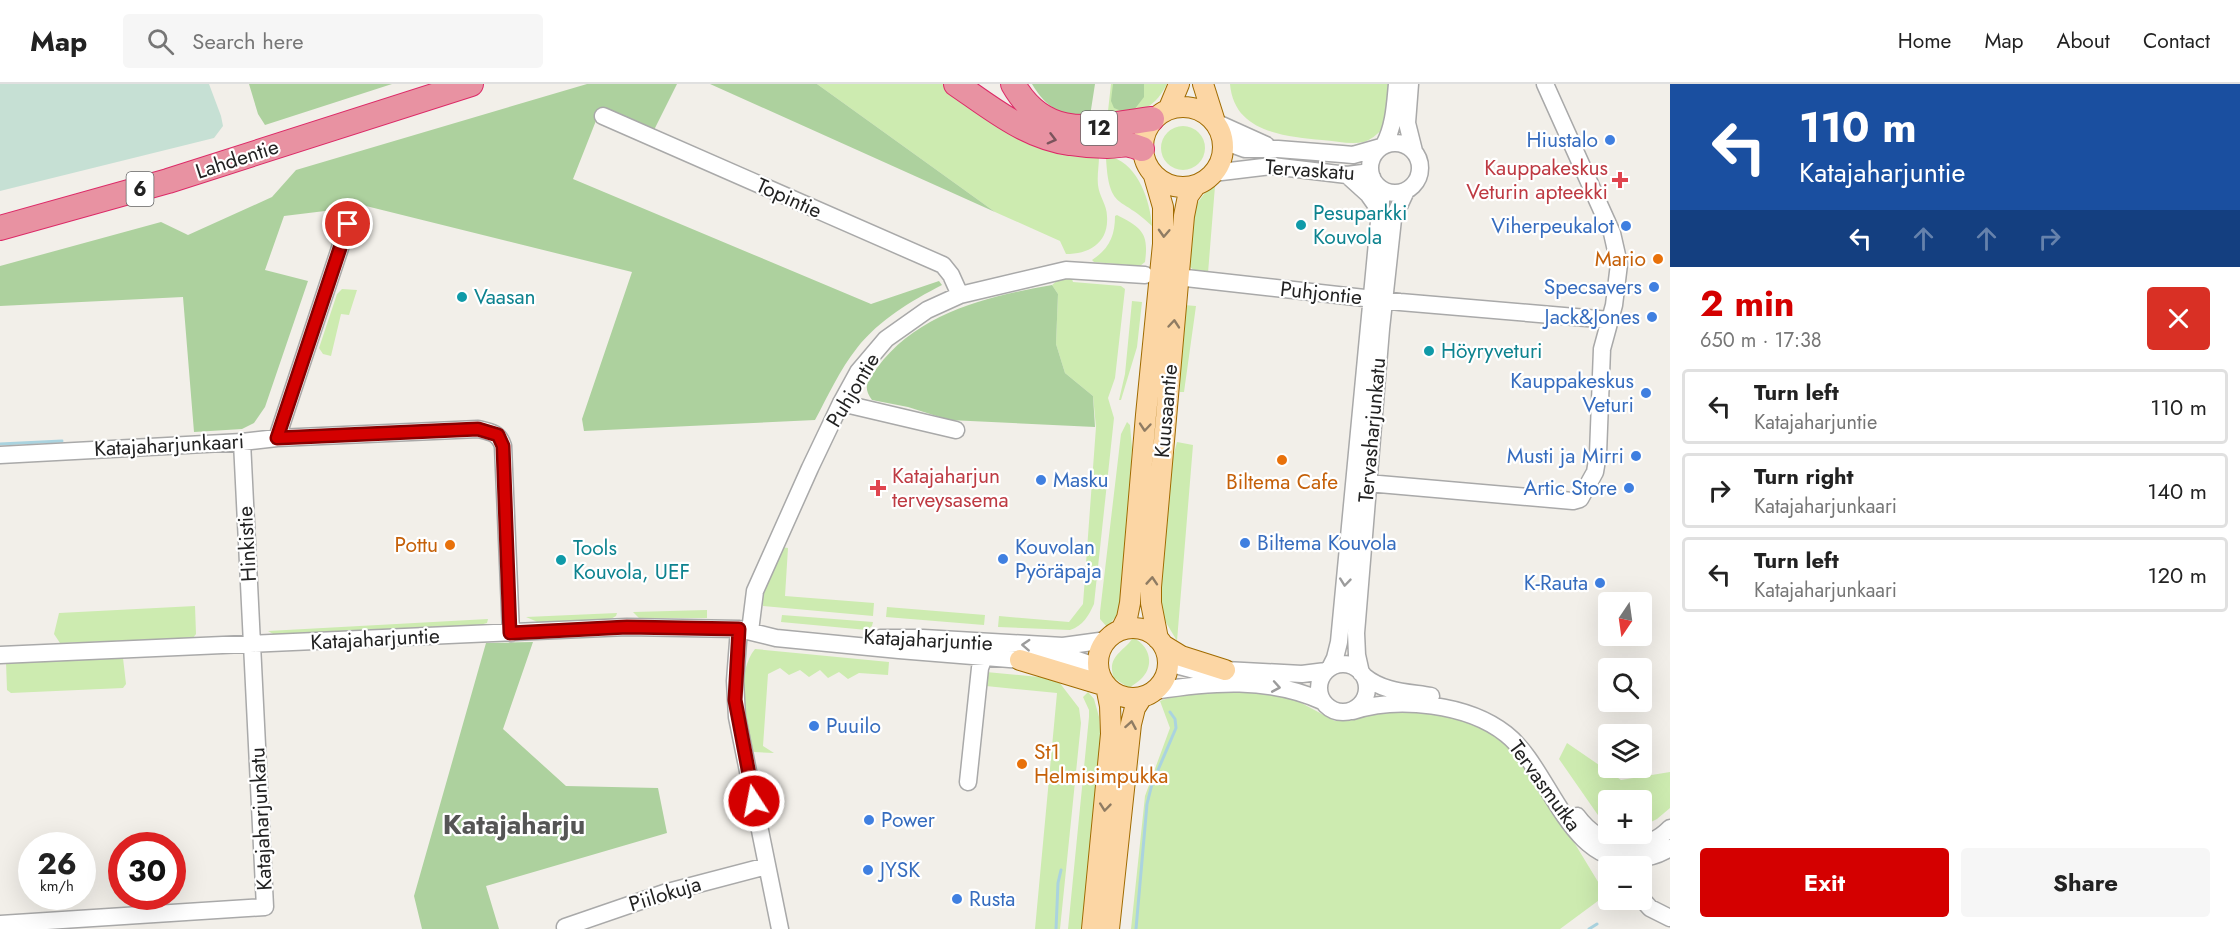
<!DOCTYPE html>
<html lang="en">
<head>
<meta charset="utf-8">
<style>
	body { margin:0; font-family:Jost,sans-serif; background:#f6f6f6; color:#222; height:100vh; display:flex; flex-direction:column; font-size:22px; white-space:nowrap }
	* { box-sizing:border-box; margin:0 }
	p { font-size:20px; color:#767676 }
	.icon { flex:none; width:33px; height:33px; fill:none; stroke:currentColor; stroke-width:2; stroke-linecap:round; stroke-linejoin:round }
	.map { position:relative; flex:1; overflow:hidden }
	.sheet { display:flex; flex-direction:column; background:#fff; width:570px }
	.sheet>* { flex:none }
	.top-card { background:#1a4fa0; color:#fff; overflow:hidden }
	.needle { width:39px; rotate:193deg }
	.tools { position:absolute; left:1598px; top:508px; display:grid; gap:12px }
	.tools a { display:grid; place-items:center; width:54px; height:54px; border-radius:6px; background:#fff; box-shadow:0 6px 24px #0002; font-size:30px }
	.speed { position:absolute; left:18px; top:748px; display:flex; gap:12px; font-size:30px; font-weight:700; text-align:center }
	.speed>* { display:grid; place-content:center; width:78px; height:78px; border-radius:50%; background:#fff; box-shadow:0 6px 24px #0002; line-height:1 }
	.speed small { font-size:15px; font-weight:400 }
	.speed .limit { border:9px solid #d22; background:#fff; color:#111 }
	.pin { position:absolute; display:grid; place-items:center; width:51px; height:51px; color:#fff; margin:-26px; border:3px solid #fff; border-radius:50%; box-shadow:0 2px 6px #0007 }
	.me { position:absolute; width:66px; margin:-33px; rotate:349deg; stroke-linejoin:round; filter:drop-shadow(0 0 4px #0008) }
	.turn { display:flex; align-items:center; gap:21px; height:126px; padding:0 30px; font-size:27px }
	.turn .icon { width:78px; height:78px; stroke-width:2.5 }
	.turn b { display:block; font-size:42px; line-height:51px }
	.lanes { display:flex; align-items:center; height:57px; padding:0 30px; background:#0003; justify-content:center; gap:30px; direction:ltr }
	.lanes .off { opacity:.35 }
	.round { display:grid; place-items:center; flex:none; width:63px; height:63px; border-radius:6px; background:#f6f6f6 }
	.head { display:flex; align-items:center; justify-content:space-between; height:102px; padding:0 30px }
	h1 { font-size:36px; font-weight:700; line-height:45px; color:#d40000 }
	.action { display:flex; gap:12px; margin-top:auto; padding:12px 30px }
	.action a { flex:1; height:69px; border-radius:6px; background:#d40000; color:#fff; font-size:24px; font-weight:700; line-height:69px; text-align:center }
	.action a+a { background:#f6f6f6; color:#222 }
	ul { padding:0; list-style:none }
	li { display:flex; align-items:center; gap:18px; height:75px; margin:0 12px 9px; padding:0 18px; border:3px solid #e0e0e0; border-radius:6px }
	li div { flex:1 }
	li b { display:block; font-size:22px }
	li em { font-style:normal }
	header { display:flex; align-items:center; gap:36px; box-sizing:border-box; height:84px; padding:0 30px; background:#fff; border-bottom:2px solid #e0e0e0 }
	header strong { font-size:28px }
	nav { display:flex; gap:33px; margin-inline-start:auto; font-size:21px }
	.search { width:420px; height:54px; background:#f6f6f6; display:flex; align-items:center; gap:15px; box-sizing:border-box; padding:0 21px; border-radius:6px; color:#767676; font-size:22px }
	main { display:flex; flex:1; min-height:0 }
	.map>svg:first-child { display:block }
	.grass { fill:#cdebb0 }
	.forest { fill:#add19e }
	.wetland { fill:#c6e0d4 }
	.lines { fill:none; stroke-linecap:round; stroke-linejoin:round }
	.stream { stroke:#aad3df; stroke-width:3 }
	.minor-casing { stroke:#a9a9a9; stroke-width:19 }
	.major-casing { stroke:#a06b00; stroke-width:22 }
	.highway-casing { stroke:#dc2a67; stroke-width:26 }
	.minor { stroke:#fff; stroke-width:16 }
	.major { stroke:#fcd6a4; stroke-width:20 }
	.highway { stroke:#e892a2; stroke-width:24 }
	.oneway { stroke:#7b545c }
	.oneway2 { stroke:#8f7c63 }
	.oneway3 { stroke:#9c9c9c }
	.route-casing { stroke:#8a0000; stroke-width:15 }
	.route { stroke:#d40000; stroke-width:10 }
	.shop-dot { fill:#3f7fe0; stroke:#fff; stroke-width:2 }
	.health-dot { fill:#e0444e; stroke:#fff; stroke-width:2 }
	.culture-dot { fill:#0f9aa8; stroke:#fff; stroke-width:2 }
	.food-dot { fill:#e8710a; stroke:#fff; stroke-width:2 }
	.labels { text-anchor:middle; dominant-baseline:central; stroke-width:4.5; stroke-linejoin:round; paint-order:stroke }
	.shield { fill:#fff; stroke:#646464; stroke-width:1.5 }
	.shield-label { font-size:20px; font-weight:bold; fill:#222 }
	.shop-label { font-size:21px; fill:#366cbe; stroke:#fff; text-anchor:end }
	.street-label { font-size:21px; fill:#222; stroke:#fff }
	.health-label { font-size:21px; fill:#be3a42; stroke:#fff; text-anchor:end }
	.culture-label { font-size:21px; fill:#0d838f; stroke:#fff; text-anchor:start }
	.food-label { font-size:21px; fill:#c56008; stroke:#fff; text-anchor:end }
	.district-label { font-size:27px; font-weight:bold; fill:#555; stroke:#fff }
</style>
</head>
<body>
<header>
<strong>Map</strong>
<div class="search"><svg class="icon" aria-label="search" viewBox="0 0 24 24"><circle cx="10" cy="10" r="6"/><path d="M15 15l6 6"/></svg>Search here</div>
<nav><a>Home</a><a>Map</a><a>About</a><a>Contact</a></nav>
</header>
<main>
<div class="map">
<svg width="1670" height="845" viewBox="0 0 1670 845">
	<rect width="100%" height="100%" fill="#f2efe9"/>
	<path class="grass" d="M817,0h127l17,11 138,61c0,10 -2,19 -1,29 1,11 9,20 9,31 2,27 -18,38 -41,38l-6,-13 -65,-29z
		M1111,0h56c-15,29 -31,28 -60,36z
		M1230,0h161l-8,45c-6,5 -12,11 -19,13 -13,3 -28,-1 -42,-2 -39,-4 -88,-8 -92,-56z
		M1161 64a22 22 0 1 1 44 0a22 22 0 1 1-44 0Z
		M1112,73c27,9 38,44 40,69 -31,-31 -43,-14 -46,-68z
		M1215,102l-7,87 -13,-2 -5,-4 -2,-6 6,-53 10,-14z
		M1117,131c25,13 32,18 28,47l-5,4 -46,-4 -2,-2c17,-11 23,-24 23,-44z
		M1071,192l2,6 48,4 4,3 -10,89 -7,20 6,20 -20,186c-5,11 -11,22 -24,26l-72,-3 1,-11 70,6 14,-18 13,-177 -3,-31 -28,-23 -9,-29 2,-50 -6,-9 6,-5z
		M342,205l15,1 -8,25 -8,-1 -10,42 -8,-2 -4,-6 18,-54z
		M1132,217l10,1 -5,45 -16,53h-2l6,-26z
		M1184,221l12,1 -12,86h-4l-2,-17z
		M1127,338l3,3 2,23 -9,146 -5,20 -11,13 -7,-8v-7l21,-178z
		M1177,358l16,3 -16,196 -13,-22 -4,-31 13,-131z
		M781,463l7,1 -3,48 89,7 -1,13 -110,-10 -2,-13z
		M195,522l1,28 -3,4 -133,5 -6,-9 5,-21z
		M887,523l98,8 -1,10 -98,-8z
		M707,526v8h-68l-6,-6z
		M617,529l-1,3 -7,4 -69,3 -14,-6z
		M782,531l91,7 -1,4 -5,4 -86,-8z
		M488,535l-1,4 -11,3 -201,9 -7,-4z
		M1133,554c17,7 22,28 8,41 -3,3 -8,6 -12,9l-15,-10c-8,-21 9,-26 19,-40z
		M755,565l134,13 -1,13 -29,-2 -11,6 -9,-7 -11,6 -8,-8 -11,7 -9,-7 -11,5 -9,-7 -12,6 -5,72 11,7 -20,-1c-13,-25 -18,-80 1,-103z
		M123,574l3,26 -3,4 -112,5 -4,-3 -1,-28z
		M986,588l63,6 10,4 20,26 2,15 -21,206h-25l22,-236 -71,-7z
		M1235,606l39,3 18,5 43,23h13l35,-12 69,6 39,15 35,33 80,132 -46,34h-429l14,-133 25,-68 -10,-27 14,-5z
		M1088,608l6,7 5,18 3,33 -18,179h-16l21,-212v-7l-6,-13z
		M1567,659l54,37 49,-8v36l-13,11 -16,8v-26h-33v22l-8,-5 -41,-59z"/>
	<path class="forest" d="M249,0h143l-127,41 -7,-11z
		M587,0h90l-24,48 -52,-24 -28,71 298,125 68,-23 3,4c-31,16 -63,35 -85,63 -17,21 -29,48 -42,72l-231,11 -2,-12 50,-147 -266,-66 -82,10 -19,54 43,11 -43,126 -11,16 -12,6 -48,3 -11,-135 -183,9v-40l161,-44 27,13 84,-38 24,-27z
		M710,0h107l178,128z
		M1032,0h63l-5,32c-29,0 -43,-7 -58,-32z
		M1113,0h31v13l-10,13 -10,2 -10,-4 -3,-7z
		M1052,201l6,9 -2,50 9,29 28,23 2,31 -146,-7 -41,-13 -36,-7c-10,-13 -4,-20 5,-32 40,-55 111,-72 175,-83z
		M533,558l-30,87 63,57 92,2 9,45 -181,53 13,43h-77l-8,-33 72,-253z"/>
	<path class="wetland" d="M0,0h209l12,32 2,10 -9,12 -214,53z"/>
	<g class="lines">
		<path class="stream" d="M0,360l62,-3
			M1056,845l2,-46 3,-13
			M1136,845l11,-125 5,-20 24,-56 -1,-9 -5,-7
			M1589,845l8,-5"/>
		<g class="minor-casing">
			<path id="minor" d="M1410,0l-3,39 7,28
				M603,32l340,149 8,10 9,20
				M1215,38l51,23
				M1223,57l22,8h33l64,5 11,1 28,-8
				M1370 84a25 25 0 1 1 50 0a25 25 0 1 1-50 0Z
				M1384,61c10,-18 11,-40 13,-61
				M1213,89l59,-7 75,9 16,-2 9,4
				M1347,91l21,19 12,17
				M1186,194l214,24 210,18
				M841,319l115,27
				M277,354l71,-214
				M0,371l242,-13 35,-4 201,-9c13,3 21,4 25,17l8,187
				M1356,398l217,19 7,-2 15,-27 3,-18 4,-105 12,-44 5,-41 -7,-31 -67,-149
				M739,545l-4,52 2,36 43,212
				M750,547l5,-40 55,-123 31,-65 17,-31 28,-33 41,-29 33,-15 106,-25 79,5
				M880,554h43l140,8 44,-6
				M0,571l627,-28 112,2 37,9 123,12 121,10 30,-3 22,1 26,9
				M1168,579l34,9 23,-2 77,4 24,-3
				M1319 604a24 24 0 1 1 48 0a24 24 0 1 1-48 0Z
				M1330,584l5,-10 4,-16 43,-452
				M1361,589l-4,-18 -1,-22 25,-304 12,-110 13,-28
				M1364,592c19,16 43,16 67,20
				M1155,607c56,-9 114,-14 167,10
				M1353,627c45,-15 115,-7 153,23 44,34 62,132 130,125 12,-1 23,-4 34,-11
				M968,698l12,-114 7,-19
				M1577,732c22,30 65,41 93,12
				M1641,814l9,10 20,10
				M0,840l265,-17 -23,-465
				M565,843l99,-34 103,-27"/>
		</g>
		<g class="major-casing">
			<path id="major" d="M1203,0l12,38
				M1143 63a40 40 0 1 1 80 0a40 40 0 1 1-80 0Z
				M1169,24l10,-24
				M1098 579a35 35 0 1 1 70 0a35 35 0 1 1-70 0Z
				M1121,546l6,-12 3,-15 16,-188 17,-171v-37l-9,-31
				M1158,555l-7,-36v-16l33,-371 4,-20 8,-11
				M1163,561l18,11 44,14
				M1020,576l86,26
				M1092,845l19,-195 -1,-28 -4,-20
				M1109,845l22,-205 4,-16 7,-11"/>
		</g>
		<g class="highway-casing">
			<path id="highway" d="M956,0c35,24 70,53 114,59 12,2 25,3 37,3 18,0 15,-5 35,3
				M1013,0c34,60 84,42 139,35
				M0,144l168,-47 303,-97"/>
		</g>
		<use href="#minor" class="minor"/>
		<use href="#major" class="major"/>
		<use href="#highway" class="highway"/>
	</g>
	<defs><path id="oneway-chevron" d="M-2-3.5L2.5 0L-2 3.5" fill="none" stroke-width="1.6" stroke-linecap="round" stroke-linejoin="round" transform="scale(1.5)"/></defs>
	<use class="oneway" href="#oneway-chevron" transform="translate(1052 55) rotate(15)"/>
	<g class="oneway2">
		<use href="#oneway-chevron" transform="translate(1164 149) rotate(93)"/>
		<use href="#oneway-chevron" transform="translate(1174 240) rotate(-85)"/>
		<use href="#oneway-chevron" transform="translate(1145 343) rotate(95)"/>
		<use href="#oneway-chevron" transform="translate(1152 497) rotate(-86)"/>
		<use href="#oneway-chevron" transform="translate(1131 641) rotate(-80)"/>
		<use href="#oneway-chevron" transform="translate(1105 723) rotate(96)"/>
	</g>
	<g class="oneway3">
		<use href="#oneway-chevron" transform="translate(1345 498) rotate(96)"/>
		<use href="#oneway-chevron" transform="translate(1026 561) rotate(-177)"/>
		<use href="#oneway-chevron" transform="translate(1276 603) rotate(10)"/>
	</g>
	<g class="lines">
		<g class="route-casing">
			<path id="route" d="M348,140l-71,214 201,-9 20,6 5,11 7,187 117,-6 112,2 -4,71 19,101"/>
		</g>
		<use href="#route" class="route"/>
	</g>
	<g class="shop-dot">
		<circle cx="1610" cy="56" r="6"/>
		<circle cx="1626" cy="142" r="6"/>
		<circle cx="1654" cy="203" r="6"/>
		<circle cx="1652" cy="233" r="6"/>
		<circle cx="1646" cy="309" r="6"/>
		<circle cx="1636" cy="372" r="6"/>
		<circle cx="1041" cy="396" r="6"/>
		<circle cx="1629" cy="404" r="6"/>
		<circle cx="1245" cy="459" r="6"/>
		<circle cx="1003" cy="475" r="6"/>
		<circle cx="1600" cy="499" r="6"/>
		<circle cx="814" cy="642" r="6"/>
		<circle cx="869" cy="736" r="6"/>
		<circle cx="868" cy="786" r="6"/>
		<circle cx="957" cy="815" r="6"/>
	</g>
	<g class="health-dot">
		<path d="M1617 87h6v6h6v6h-6v6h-6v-6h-6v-6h6z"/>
		<path d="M875 395h6v6h6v6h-6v6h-6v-6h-6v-6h6z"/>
	</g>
	<g class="culture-dot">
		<circle cx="1301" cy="141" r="6"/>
		<circle cx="462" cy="213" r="6"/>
		<circle cx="1429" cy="267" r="6"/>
		<circle cx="561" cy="476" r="6"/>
	</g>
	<g class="food-dot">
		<circle cx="1658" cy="175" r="6"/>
		<circle cx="1282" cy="376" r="6"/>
		<circle cx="450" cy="461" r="6"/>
		<circle cx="1022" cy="680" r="6"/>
	</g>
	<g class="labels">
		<g class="shield">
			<rect x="1081" y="27" width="36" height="34" rx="4.5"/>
			<rect x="126.5" y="88" width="27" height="34" rx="4.5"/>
		</g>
		<g class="shield-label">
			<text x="1099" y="44">12</text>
			<text x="140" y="105">6</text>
		</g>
		<g class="shop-label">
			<text x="1598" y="56">Hiustalo</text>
			<text x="1614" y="142">Viherpeukalot</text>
			<text x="1642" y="203">Specsavers</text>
			<text x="1640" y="233">Jack&amp;Jones</text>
			<text x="1634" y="297">Kauppakeskus<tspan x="1634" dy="24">Veturi</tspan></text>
			<text x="1624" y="372">Musti ja Mirri</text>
			<text x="1053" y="396" text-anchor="start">Masku</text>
			<text x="1617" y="404">Artic Store</text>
			<text x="1257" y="459" text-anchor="start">Biltema Kouvola</text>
			<text x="1015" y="463" text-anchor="start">Kouvolan<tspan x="1015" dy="24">Pyöräpaja</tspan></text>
			<text x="1588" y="499">K-Rauta</text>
			<text x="826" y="642" text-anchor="start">Puuilo</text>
			<text x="881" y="736" text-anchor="start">Power</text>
			<text x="880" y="786" text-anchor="start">JYSK</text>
			<text x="969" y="815" text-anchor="start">Rusta</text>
		</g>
		<g class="street-label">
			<text transform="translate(237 75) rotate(-18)">Lahdentie</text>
			<text transform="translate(1310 86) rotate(4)">Tervaskatu</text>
			<text transform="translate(789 114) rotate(24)">Topintie</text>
			<text transform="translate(1321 209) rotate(6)">Puhjontie</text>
			<text transform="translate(853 306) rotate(-59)">Puhjontie</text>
			<text transform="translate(1166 327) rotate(-85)">Kuusaantie</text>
			<text transform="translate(1372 346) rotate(-85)">Tervasharjunkatu</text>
			<text transform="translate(169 361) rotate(-3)">Katajaharjunkaari</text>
			<text transform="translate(247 460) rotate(-93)">Hinkistie</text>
			<text transform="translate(375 555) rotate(-3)">Katajaharjuntie</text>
			<text transform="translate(928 556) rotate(3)">Katajaharjuntie</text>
			<text transform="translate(1545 702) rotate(54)">Tervasmutka</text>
			<text transform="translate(261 735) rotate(-93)">Katajaharjunkatu</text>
			<text transform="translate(665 810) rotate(-17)">Piilokuja</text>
		</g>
		<g class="health-label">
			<text x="1608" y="84">Kauppakeskus<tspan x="1608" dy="24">Veturin apteekki</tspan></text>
			<text x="892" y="392" text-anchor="start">Katajaharjun<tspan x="892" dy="24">terveysasema</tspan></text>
		</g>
		<g class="culture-label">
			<text x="1313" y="129">Pesuparkki<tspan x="1313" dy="24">Kouvola</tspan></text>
			<text x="474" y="213">Vaasan</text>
			<text x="1441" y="267">Höyryveturi</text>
			<text x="573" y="464">Tools<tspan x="573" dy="24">Kouvola, UEF</tspan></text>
		</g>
		<g class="food-label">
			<text x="1646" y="175">Mario</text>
			<text x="1282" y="398" text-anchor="middle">Biltema Cafe</text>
			<text x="438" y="461">Pottu</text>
			<text x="1034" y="668" text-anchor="start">St1<tspan x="1034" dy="24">Helmisimpukka</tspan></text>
		</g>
		<g class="district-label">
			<text x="514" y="740">Katajaharju</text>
		</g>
	</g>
</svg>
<div class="tools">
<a><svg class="needle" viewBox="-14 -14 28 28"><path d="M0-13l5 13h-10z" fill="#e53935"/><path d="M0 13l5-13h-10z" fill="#767676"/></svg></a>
<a><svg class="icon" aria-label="search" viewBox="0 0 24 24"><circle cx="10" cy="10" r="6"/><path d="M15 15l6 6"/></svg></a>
<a><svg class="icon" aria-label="layers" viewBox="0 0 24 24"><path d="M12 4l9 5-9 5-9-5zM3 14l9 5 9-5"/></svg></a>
<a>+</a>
<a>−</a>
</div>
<div class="speed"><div>26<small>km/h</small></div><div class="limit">30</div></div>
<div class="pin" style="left:348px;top:140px;background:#d93025"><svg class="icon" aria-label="arrive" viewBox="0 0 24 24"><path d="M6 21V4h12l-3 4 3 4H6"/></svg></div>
<svg class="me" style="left:754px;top:717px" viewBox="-20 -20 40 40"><circle r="17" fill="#d40000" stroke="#fff" stroke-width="3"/><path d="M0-11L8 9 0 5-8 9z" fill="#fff"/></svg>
</div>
<section class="sheet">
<div class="top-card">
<div class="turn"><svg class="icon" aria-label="left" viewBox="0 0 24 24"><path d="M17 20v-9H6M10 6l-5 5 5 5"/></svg><div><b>110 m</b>Katajaharjuntie</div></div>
<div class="lanes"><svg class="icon" aria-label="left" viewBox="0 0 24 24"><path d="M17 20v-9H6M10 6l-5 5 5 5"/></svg><svg class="icon off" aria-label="ahead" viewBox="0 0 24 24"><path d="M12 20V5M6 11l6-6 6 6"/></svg><svg class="icon off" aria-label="ahead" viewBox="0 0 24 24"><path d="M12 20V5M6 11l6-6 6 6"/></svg><svg class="icon off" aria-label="right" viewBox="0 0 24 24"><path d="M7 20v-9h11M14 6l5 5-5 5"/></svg></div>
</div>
<div class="head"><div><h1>2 min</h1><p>650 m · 17:38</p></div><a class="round" style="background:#d93025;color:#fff"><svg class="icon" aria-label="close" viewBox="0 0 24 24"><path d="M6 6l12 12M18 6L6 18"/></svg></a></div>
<ul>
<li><svg class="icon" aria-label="left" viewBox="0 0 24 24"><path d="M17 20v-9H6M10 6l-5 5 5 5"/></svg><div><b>Turn left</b><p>Katajaharjuntie</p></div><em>110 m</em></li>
<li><svg class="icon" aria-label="right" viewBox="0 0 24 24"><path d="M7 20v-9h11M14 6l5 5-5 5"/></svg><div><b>Turn right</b><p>Katajaharjunkaari</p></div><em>140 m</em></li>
<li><svg class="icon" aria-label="left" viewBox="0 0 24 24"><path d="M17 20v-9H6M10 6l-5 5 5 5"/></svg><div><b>Turn left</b><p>Katajaharjunkaari</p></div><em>120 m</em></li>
</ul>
<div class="action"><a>Exit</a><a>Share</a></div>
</section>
</main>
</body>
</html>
